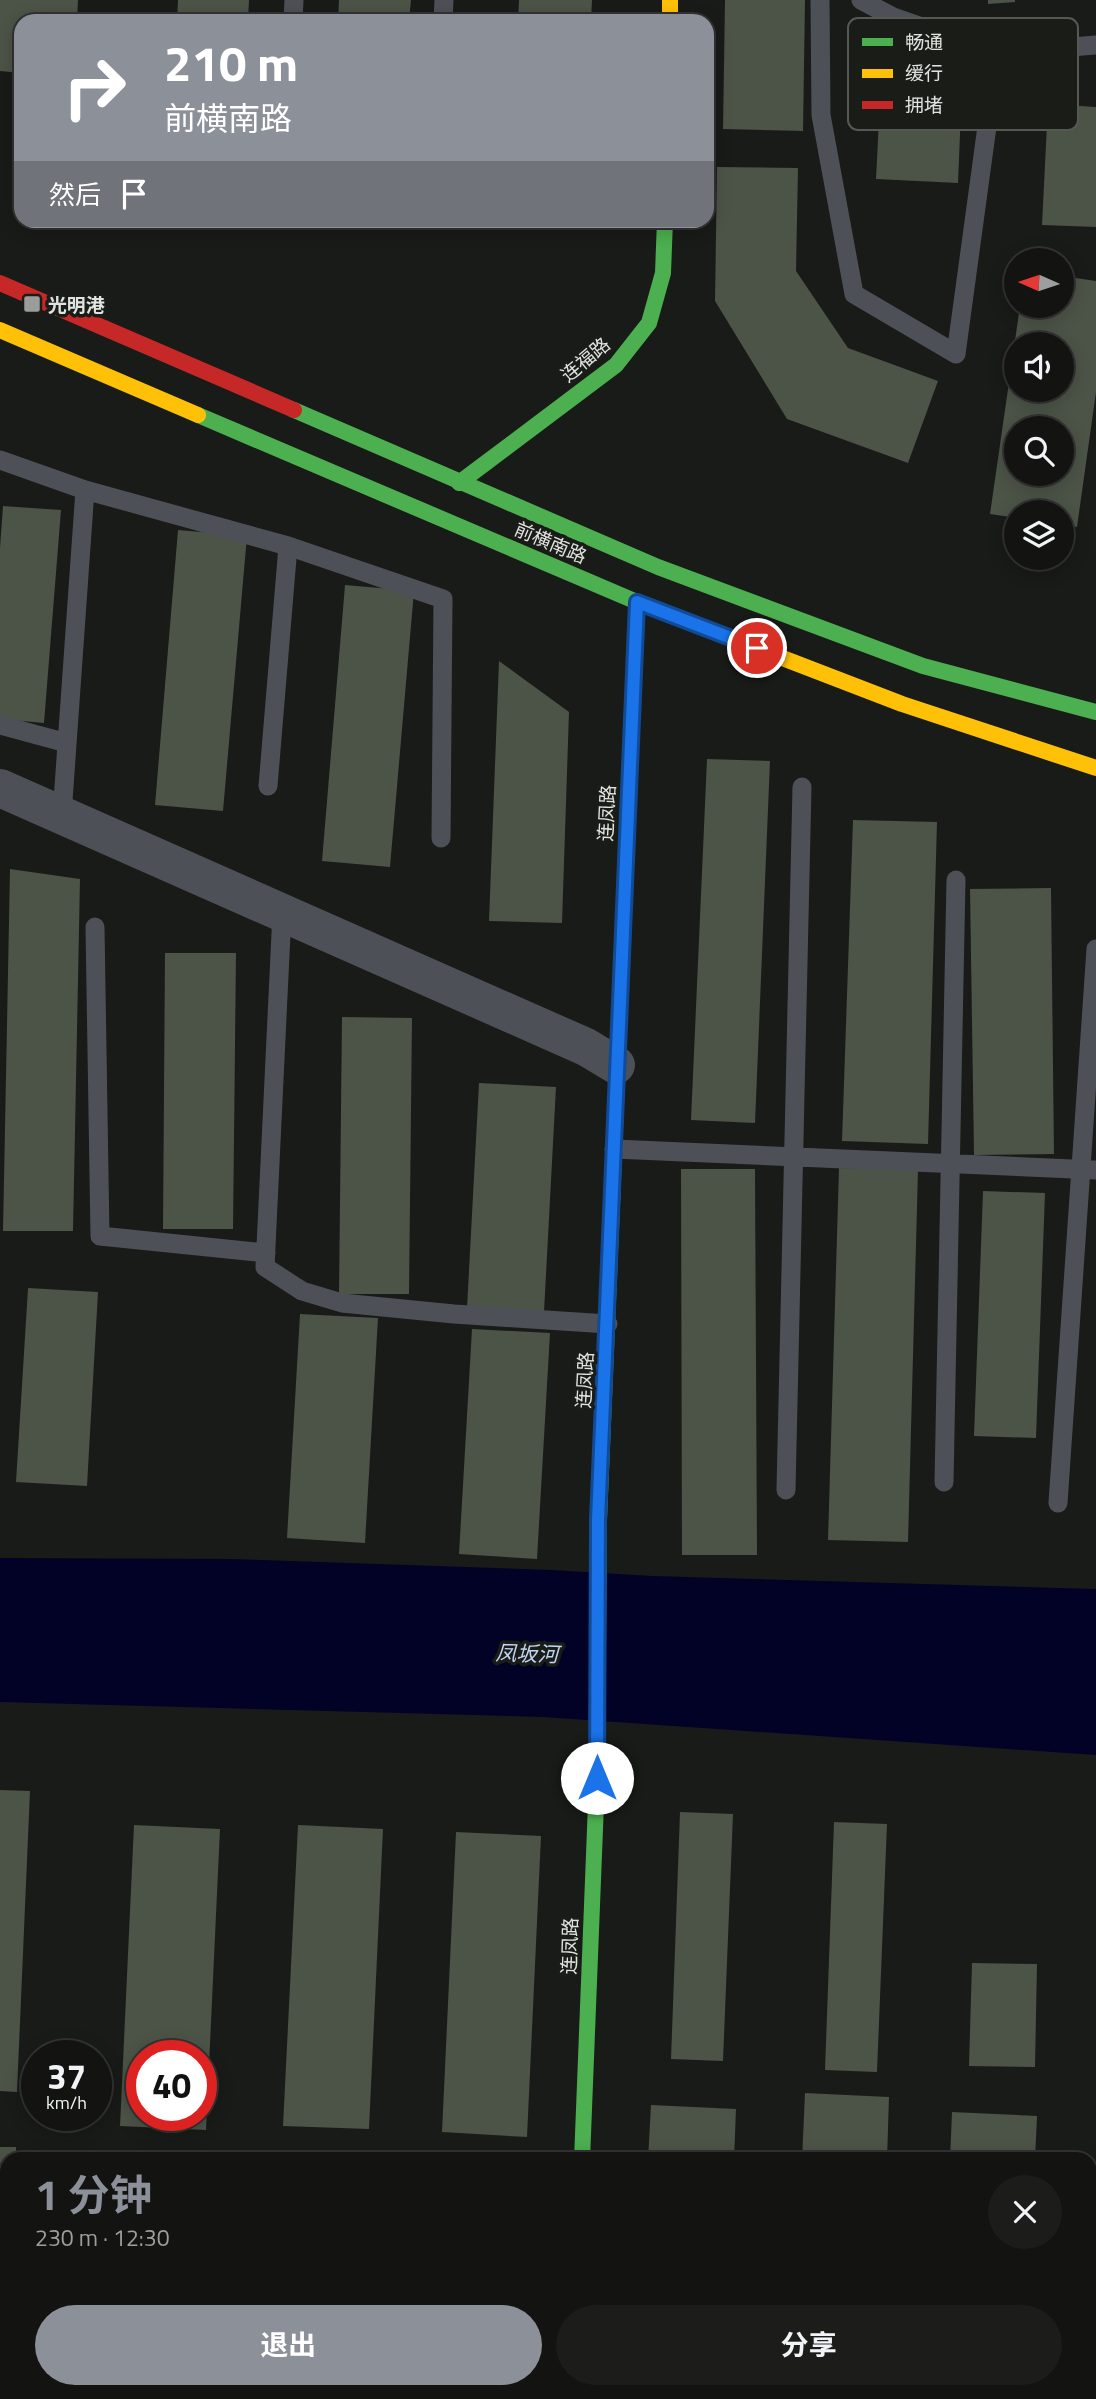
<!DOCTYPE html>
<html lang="zh">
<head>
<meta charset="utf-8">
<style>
	body { margin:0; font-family:"Titillium Web","Noto Sans SC",sans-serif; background:#1c1d1b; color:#f1f3f6; height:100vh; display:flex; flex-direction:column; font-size:26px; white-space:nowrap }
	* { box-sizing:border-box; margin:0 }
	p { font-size:23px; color:#9d9e9f }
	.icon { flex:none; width:38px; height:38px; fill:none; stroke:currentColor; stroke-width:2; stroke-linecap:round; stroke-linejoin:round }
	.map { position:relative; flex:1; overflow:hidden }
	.details { position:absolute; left:0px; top:2152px; width:1097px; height:247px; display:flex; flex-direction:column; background:#131412; border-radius:21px 21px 0 0; box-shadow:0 4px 18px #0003,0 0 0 2px #323332 }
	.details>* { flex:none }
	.top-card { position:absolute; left:14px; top:14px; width:700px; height:214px; border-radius:21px; box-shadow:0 4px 18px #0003,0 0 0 2px #323332; background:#8c9099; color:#fff; overflow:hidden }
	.needle { width:46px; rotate:273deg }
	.tools { position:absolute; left:1004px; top:248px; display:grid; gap:14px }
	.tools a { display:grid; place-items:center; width:70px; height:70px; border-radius:50%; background:#131412; box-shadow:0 4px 18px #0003,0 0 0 2px #323332; font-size:35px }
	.speed { position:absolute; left:21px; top:2040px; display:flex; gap:14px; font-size:35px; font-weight:700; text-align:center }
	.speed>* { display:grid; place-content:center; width:91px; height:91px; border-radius:50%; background:#131412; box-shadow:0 4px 18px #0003,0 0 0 2px #323332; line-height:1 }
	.speed small { font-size:18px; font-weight:400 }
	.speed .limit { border:10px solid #d22; background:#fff; color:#111 }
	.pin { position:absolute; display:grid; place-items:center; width:60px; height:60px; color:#fff; margin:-30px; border:4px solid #fff; border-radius:50%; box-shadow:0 2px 7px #0007 }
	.me { position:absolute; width:77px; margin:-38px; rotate:0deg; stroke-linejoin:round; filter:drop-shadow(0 0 5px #0008) }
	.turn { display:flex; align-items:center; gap:24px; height:147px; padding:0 35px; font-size:32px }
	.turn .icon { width:91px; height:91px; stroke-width:2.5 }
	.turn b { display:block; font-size:49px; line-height:60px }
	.then { display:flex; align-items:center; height:66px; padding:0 35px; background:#0003; gap:14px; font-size:26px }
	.round { display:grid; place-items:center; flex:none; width:74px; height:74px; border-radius:37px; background:#1c1d1b }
	.head { display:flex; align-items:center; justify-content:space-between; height:119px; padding:0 35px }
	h1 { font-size:42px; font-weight:700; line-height:52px; color:#8c9099 }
	.primary-button { display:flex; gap:14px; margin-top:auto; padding:14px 35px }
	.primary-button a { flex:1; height:80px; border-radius:42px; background:#8c9099; color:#fff; font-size:28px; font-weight:700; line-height:80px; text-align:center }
	.primary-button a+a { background:#1c1d1b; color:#f1f3f6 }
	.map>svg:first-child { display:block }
	.water { fill:#020227 }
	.building { fill:#4c5347; fill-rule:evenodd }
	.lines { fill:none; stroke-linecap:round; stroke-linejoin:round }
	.lane { stroke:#4d5157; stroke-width:19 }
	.street { stroke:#4d5157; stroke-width:38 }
	.fast { stroke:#4caf50; stroke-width:16 }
	.slow { stroke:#ffc107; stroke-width:16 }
	.jam { stroke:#c62828; stroke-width:16 }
	.route-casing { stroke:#114b97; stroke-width:18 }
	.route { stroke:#1a73e8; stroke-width:12 }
	.poi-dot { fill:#9a9d99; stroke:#191c17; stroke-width:2.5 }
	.labels { text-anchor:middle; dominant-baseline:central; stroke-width:7; stroke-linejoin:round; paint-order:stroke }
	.poi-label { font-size:19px; font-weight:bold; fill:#e0e3df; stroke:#191c17; text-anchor:start }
	.street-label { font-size:19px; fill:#e0e3df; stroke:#191c17 }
	.water-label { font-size:21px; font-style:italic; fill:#c2d5f4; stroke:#191c17 }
	.key { fill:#191c17; stroke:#555853; stroke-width:2 }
	.key-label { font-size:19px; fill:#e0e3df }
</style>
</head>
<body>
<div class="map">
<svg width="1096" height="2399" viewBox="0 0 1096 2399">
	<rect width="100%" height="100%" fill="#191b18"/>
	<path class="water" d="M0,1558l231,1 320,11 101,6 444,13v166l-553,-38 -543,-15z"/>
	<path class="building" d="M0,0h78l-1,21h-56v52l-21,-2z
		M178,0h71l-1,21h-71z
		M339,0h72l-2,21h-71z
		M519,0h73l-1,21h-73z
		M725,0h80l-2,131 -80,-2z
		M988,0h27v2l-27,2z
		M882,59l81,3 -5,121 -82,-4z
		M1048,104l48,3v120l-54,-2z
		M717,167l81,1 -2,103 52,77 90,33 -30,82 -121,-44 -72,-118z
		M1062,276l34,5v111l-19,135 -15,-2v-12h-45v5l-27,-4 30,-208h42zM1017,345h45v45h-45zM1017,429h45v45h-45z
		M3,506l58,4 -17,213 -44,-4v-171z
		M178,530l69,6 -24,275 -68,-6z
		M345,585l69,6 -24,276 -68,-6z
		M499,661l70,51 -7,211 -73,-2z
		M707,759l63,2 -15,362 -64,-3z
		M853,820l84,2 -9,322 -86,-3z
		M10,869l70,10 -7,352h-70z
		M1051,888l3,266 -80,1 -4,-266z
		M165,953h71l-3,276h-70z
		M342,1017l70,1 -3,276h-70z
		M479,1083l77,4 -12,225 -77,-4z
		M839,1168l79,2 -10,372 -80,-2z
		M681,1169h74l2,386h-75z
		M983,1191l62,2 -9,245 -62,-2z
		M28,1288l70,4 -11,194 -71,-4z
		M300,1314l78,4 -13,225 -78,-5z
		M472,1329l78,4 -13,226 -78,-5z
		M0,1790l30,1 -13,301 -17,-1z
		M680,1812l53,2 -10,247 -52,-2z
		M834,1822l53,2 -10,248 -52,-2z
		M134,1825l86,4 -14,301 -86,-4zM142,2056h59v60h-59z
		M298,1825l85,4 -14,300 -86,-3z
		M456,1832l85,4 -14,301 -85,-5z
		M972,1963l65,1 -2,103 -66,-1z
		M805,2093l84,4 -2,63h-85z
		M651,2105l85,4 -2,51h-86z
		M952,2112l85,4 -2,44h-85z
		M0,2147h16v13h-9v91h-7z
		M0,2321l7,9v62h50l5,7h-62z
		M195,2392h66l-1,7h-65z
		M638,2392h85v7h-86z
		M807,2392h69v6l-69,-4z
		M939,2392h85v7h-85z"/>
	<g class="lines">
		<path class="lane" d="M820,0l1,115 33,179 102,60 41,-301 99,-8
			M861,0l32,17 104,36
			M293,21l1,-21
			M443,21l1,-21
			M0,460l85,30 -23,325
			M85,490l203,56 -20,240
			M288,546l155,53 -2,239
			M0,725l67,18
			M282,913l-17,354 37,24 40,12 112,11 154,10
			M95,927l5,309 166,17
			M614,1149l482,21
			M944,1482l12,-602
			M786,1490l16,-703
			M1058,1503l38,-554
			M609,2392l3,7"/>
		<path class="street" d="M0,788l586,259 30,18"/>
		<path class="fast" d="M294,410l364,157 265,99 173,46
			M198,415l439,187 91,35
			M459,483l157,-118 33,-42 14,-50 2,-53
			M622,953l15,-351
			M582,2160l15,-382 2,-258 12,-291
			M389,2399l9,-7"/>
		<path class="slow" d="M670,0v21
			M0,330l198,85
			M728,637l174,67 194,64
			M611,1229l11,-276"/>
		<path class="jam" d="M0,283l294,127"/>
	</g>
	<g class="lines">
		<g class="route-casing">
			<path id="route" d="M597,1778l1,-258 39,-918 120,46"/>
		</g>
		<use href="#route" class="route"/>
	</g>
	<rect class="poi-dot" x="23" y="295" width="18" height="18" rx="3.5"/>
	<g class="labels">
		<g class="poi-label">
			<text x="48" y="304">光明港</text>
		</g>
		<g class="street-label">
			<text transform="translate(585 359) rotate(-40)">连福路</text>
			<text transform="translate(551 542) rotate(23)">前横南路</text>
			<text transform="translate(606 813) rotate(-87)">连凤路</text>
			<text transform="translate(584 1380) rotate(-87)">连凤路</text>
			<text transform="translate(569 1946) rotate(-88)">连凤路</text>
		</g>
		<g class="water-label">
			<text transform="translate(527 1653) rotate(2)">凤坂河</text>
		</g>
	</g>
	<rect x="848" y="18" width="230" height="112" rx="10" class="key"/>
	<rect x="862" y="38" width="31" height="8" fill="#4caf50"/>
	<rect x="862" y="69" width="31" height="9" fill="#ffc107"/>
	<rect x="862" y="101" width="31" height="8" fill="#c62828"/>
	<g class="key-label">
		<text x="905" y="49">畅通</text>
		<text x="905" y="80">缓行</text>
		<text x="905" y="112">拥堵</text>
	</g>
</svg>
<div class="tools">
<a><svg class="needle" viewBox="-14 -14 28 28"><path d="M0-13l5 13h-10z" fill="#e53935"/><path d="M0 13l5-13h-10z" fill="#9d9e9f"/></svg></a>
<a><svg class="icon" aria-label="sound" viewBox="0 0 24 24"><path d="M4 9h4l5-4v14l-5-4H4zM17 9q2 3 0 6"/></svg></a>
<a><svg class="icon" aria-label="search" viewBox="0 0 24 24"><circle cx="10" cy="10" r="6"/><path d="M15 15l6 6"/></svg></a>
<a><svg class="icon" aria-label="layers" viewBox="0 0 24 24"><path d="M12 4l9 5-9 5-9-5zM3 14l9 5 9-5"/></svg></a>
</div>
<div class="speed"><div>37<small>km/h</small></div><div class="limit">40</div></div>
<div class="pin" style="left:757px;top:648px;background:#d93025"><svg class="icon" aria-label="arrive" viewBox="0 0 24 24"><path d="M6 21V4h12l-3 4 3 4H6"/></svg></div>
<svg class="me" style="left:597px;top:1778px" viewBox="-20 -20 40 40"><circle r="19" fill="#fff"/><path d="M0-13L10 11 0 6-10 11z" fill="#1a73e8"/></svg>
<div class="top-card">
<div class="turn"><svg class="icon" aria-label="right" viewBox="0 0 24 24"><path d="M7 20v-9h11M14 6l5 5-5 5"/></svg><div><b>210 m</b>前横南路</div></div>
<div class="then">然后<svg class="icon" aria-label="arrive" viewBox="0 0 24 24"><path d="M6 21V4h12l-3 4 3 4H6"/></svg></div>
</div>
<section class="details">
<div class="head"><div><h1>1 分钟</h1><p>230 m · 12:30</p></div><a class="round"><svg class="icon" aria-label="close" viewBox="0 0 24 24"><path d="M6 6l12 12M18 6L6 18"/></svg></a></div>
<div class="primary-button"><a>退出</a><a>分享</a></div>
</section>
</div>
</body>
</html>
